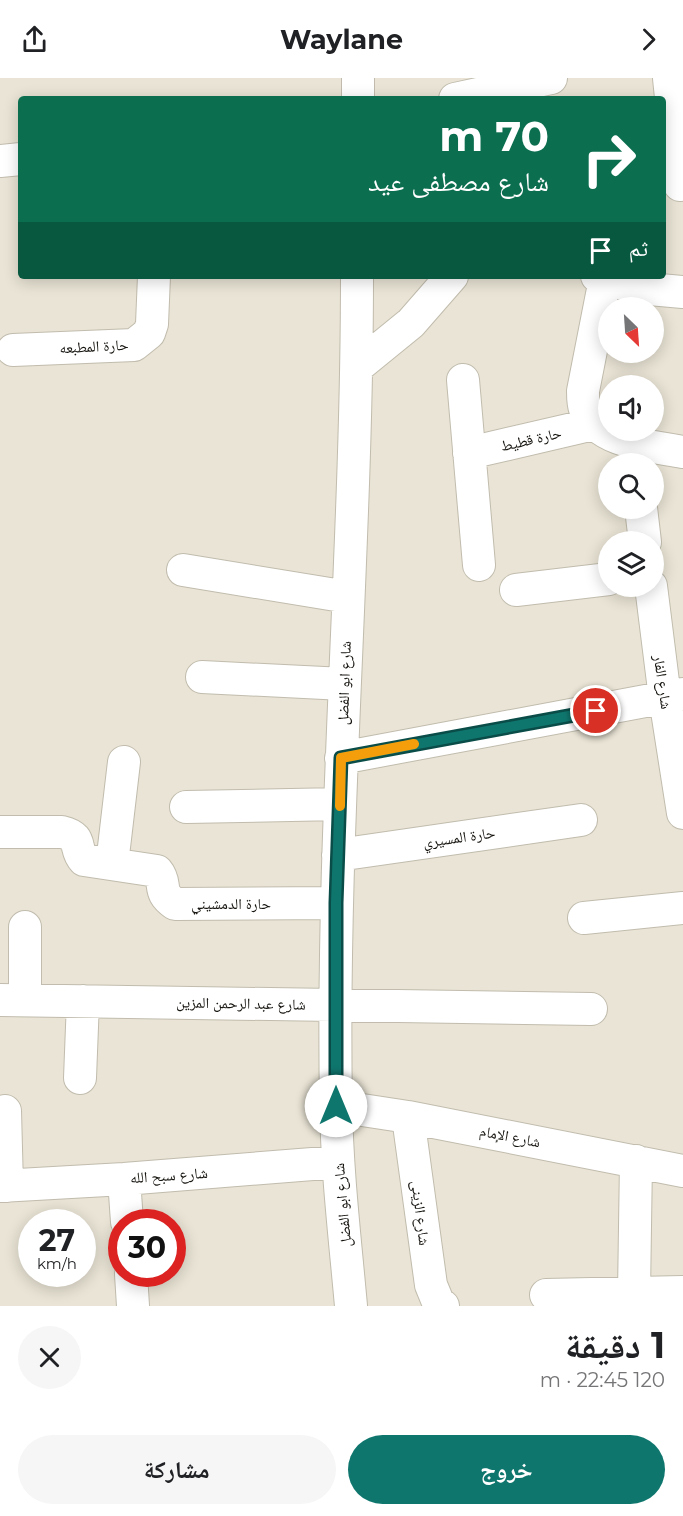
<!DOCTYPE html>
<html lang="ar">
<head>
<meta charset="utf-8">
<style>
	body { margin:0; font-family:Montserrat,"Noto Naskh Arabic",sans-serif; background:#f6f6f6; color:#202124; direction:rtl; height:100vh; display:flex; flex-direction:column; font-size:22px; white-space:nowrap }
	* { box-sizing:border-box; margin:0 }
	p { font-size:20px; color:#757577 }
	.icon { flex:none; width:33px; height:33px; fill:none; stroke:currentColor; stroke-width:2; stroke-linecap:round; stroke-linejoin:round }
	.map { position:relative; height:1228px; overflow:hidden; direction:ltr }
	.sheet { display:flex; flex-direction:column; background:#fff; flex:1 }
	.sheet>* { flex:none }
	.top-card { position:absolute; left:18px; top:18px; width:648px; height:183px; border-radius:6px; box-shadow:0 3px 15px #0003; direction:rtl; background:#0b6e4f; color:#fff; overflow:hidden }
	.needle { width:39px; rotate:155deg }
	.fabs { position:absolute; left:598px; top:219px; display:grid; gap:12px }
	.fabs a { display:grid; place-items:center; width:66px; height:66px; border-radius:50%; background:#fff; box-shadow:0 3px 15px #0003; font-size:30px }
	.speed { position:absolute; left:18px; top:1131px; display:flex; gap:12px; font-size:30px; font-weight:700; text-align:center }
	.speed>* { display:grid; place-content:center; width:78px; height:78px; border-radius:50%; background:#fff; box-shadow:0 3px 15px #0003; line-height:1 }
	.speed small { font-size:15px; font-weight:400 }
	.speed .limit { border:9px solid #d22; background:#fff; color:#111 }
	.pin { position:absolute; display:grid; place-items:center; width:51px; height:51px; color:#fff; margin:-26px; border:3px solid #fff; border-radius:50%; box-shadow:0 2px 6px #0007 }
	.me { position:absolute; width:66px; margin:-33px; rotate:0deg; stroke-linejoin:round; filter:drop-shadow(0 0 4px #0008) }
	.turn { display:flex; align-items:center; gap:21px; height:126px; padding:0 18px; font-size:27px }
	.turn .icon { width:78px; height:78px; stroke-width:2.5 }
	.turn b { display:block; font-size:42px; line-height:51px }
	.then { display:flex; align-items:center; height:57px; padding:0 18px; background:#0003; gap:12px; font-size:22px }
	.round { display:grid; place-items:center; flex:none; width:63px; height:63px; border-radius:32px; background:#f6f6f6 }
	.overview { display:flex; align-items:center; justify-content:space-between; height:102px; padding:0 18px }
	h1 { font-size:36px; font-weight:700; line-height:45px }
	.button { display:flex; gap:12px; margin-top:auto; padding:12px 18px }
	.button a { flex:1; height:69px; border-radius:36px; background:#0f766e; color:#fff; font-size:24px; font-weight:700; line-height:69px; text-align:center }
	.button a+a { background:#f6f6f6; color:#202124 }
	header { display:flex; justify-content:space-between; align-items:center; height:78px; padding:0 18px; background:#fff; font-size:27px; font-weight:700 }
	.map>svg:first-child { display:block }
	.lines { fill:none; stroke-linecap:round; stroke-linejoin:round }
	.minor-casing { stroke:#c1bcad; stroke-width:34 }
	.minor { stroke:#fff; stroke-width:32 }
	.route-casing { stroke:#0a4d48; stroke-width:15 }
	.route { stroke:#0f766e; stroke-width:10 }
	.slow { stroke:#f59e0b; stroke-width:10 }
	.labels { text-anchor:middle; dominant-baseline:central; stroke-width:5; stroke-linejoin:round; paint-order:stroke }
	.street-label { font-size:15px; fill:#16140f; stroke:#fff }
</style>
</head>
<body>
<header><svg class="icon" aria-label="forward" viewBox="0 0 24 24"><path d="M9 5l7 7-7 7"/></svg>Waylane<svg class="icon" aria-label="share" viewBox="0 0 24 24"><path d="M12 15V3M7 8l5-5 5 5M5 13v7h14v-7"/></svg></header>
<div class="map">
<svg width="683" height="1228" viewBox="0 0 683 1228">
	<rect width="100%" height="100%" fill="#e9e4d5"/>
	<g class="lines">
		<g class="minor-casing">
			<path id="minor" d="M669,0l11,107
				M358,21v-21
				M455,21l96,-21
				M0,83l21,-2
				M597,198l41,12 45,4
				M605,201l-22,112c0,5 0,13 2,18 13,34 67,37 98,43
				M13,272l121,-5 15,-12 3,-9 2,-48
				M357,289l54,-44 41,-47
				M463,302l16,185
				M469,375l125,-29
				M641,430l4,34
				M183,492l165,27
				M651,508l14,112 18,115
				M516,512l93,-11
				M202,599l142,7
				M341,680l342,-64
				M186,729l154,-3
				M0,754h62c22,5 11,16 22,28l73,11c11,13 -1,20 18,33l161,-1
				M338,777l243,-35
				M112,786l12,-102
				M584,840l99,-10
				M0,922l591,9
				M25,922v-73
				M80,1000l3,-77
				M336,1028l72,11 275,54
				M5,1033l2,75
				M408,1039l23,168 7,17 5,4
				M124,1101l3,43
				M0,1108l124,-7 214,-17
				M131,1196l2,32
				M634,1215l2,-132
				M546,1217l137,-3
				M351,1228c-6,-67 -14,-134 -15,-201 -5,-277 21,-553 21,-829"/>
		</g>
		<use href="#minor" class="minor"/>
	</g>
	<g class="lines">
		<g class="route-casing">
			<path id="route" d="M336,1028v-203l5,-145 255,-47"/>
		</g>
		<use href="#route" class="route"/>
		<path class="slow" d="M340,728l1,-48 73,-14"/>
	</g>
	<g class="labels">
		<g class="street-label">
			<text transform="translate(94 268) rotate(-3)">حارة المطبعه</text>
			<text transform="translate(531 361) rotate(-13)">حارة قطيط</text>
			<text transform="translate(663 604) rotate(82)">شارع الفار</text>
			<text transform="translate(344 605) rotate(-88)">شارع ابو الفضل</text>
			<text transform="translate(459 759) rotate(-8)">حارة المسيري</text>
			<text x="231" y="825">حارة الدمشيني</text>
			<text transform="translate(241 925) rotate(1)">شارع عبد الرحمن المزين</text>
			<text transform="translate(510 1058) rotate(11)">شارع الإمام</text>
			<text transform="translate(169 1097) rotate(-4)">شارع سبح الله</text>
			<text transform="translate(342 1127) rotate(-95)">شارع ابو الفضل</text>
			<text transform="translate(421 1135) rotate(83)">شارع الزينى</text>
		</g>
	</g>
</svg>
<div class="fabs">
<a><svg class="needle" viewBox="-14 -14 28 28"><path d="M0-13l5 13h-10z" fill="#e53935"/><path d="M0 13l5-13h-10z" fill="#757577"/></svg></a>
<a><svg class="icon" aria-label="sound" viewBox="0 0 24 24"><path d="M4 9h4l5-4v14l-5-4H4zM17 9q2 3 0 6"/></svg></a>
<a><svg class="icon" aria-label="search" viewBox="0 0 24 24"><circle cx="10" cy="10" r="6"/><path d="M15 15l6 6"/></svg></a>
<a><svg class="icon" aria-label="layers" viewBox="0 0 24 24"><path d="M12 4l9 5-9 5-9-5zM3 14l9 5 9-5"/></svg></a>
</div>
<div class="speed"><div>27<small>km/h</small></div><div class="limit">30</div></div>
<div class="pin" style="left:596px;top:633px;background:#d93025"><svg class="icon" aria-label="arrive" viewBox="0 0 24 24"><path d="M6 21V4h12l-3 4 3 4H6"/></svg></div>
<svg class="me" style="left:336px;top:1028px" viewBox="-20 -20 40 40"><circle r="19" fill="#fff"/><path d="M0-13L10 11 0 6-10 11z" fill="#0f766e"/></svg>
<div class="top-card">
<div class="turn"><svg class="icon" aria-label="right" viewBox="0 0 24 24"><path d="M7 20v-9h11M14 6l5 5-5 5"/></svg><div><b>70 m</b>شارع مصطفى عيد</div></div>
<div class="then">ثم<svg class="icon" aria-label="arrive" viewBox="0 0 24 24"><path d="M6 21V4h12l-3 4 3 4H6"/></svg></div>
</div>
</div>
<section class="sheet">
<div class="overview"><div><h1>1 دقيقة</h1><p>120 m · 22:45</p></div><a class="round"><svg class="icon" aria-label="close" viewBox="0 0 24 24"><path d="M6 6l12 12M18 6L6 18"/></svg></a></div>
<div class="button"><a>خروج</a><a>مشاركة</a></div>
</section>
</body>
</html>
